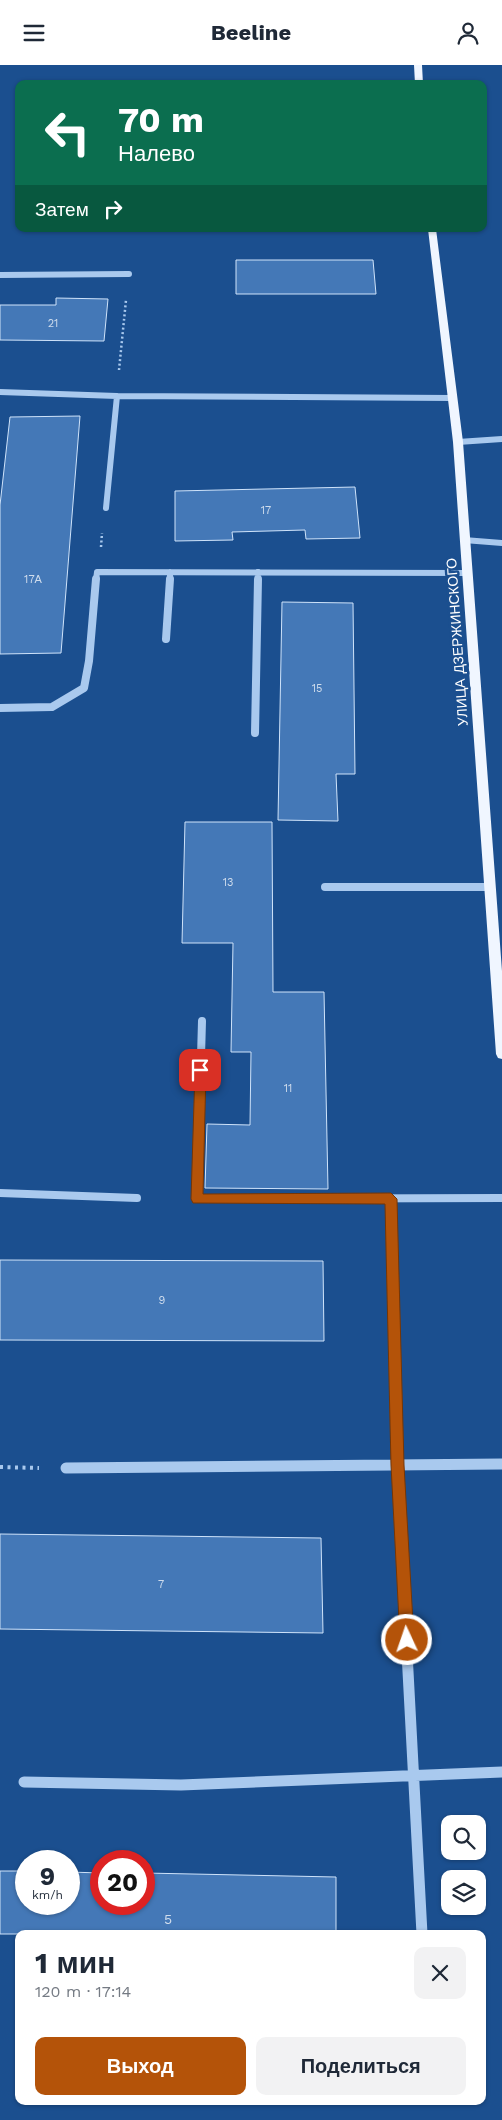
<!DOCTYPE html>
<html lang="ru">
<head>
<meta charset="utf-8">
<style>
	body { margin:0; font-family:"Work Sans",sans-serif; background:#f2f2f3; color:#1f2937; height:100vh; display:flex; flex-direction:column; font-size:19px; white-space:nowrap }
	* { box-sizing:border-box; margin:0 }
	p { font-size:16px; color:#747a83 }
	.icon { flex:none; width:28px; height:28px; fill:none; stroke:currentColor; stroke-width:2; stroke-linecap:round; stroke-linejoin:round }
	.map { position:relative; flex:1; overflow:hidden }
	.sheet { position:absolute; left:15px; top:1865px; width:471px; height:175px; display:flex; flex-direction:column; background:#fff; border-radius:10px; box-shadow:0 1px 4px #0004 }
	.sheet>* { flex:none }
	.top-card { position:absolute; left:15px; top:15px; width:472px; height:152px; border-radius:10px; box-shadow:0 1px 4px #0004; background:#0b6e4f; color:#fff; overflow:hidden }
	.fabs { position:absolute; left:441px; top:1750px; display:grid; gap:10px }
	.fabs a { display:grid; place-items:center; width:45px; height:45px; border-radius:10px; background:#fff; box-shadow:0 1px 4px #0004; font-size:25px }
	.speed { position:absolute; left:15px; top:1785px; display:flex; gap:10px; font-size:25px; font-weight:700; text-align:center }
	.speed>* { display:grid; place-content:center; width:65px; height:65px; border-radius:50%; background:#fff; box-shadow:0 1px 4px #0004; line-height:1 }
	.speed small { font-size:12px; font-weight:400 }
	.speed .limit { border:8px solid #d22; background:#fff; color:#111 }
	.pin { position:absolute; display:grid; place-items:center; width:42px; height:42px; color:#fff; margin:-21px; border-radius:10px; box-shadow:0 2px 8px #0006 }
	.me { position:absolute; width:55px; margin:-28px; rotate:357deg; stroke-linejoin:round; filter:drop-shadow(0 0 4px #0008) }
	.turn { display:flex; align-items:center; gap:18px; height:105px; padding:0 20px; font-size:22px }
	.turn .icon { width:65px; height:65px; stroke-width:2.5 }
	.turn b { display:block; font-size:35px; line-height:42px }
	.then { display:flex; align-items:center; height:48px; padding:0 20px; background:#0003; gap:10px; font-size:19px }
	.round { display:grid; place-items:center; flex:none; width:52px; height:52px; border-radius:10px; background:#f2f2f3 }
	.summary { display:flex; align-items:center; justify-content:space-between; height:85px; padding:0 20px }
	h1 { font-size:30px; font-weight:700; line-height:38px }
	.cta { display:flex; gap:10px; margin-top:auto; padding:10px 20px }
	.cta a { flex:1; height:58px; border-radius:10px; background:#b45309; color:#fff; font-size:20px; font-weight:700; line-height:58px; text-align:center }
	.cta a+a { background:#f2f2f3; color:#1f2937 }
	header { display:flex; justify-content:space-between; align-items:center; height:65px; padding:0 20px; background:#fff; font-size:22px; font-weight:700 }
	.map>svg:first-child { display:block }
	.building { fill:#4478b7; stroke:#cfe3fa }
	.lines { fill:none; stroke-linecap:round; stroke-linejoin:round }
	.path-far1 { stroke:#a9c9ee; stroke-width:2.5; stroke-dasharray:2 2.5; stroke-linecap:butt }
	.path { stroke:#a9c9ee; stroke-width:4; stroke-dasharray:3 4.5; stroke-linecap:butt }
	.minor-far2 { stroke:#a9c9ee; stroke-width:6 }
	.minor-far1 { stroke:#a9c9ee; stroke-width:8 }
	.minor { stroke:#a9c9ee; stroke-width:11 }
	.major { fill:#f0f6ff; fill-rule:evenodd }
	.route { fill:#b45309; stroke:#753606 }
	.labels { text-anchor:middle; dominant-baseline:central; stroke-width:5; stroke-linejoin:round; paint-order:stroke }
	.number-label { font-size:11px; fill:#d0dded }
	.street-label { font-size:14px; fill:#fff; stroke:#1b4f8f }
	.near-number-label { font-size:14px; fill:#d0dded }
</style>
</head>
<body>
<header><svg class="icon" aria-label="menu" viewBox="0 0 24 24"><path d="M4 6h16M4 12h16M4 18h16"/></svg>Beeline<svg class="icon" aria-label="person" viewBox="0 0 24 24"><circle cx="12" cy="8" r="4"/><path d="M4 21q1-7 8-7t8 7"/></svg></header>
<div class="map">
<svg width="502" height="2055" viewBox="0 0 502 2055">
	<rect width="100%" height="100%" fill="#1b4f8f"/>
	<path class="building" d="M236,195h137l3,34h-140z
		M56,233l52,1 -4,42 -104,-1v-35h56z
		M80,351l-19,237 -61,1v-149l10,-88z
		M355,422l5,51 -54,1 -1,-9 -73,2 1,8 -58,1v-50z
		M282,537l71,1 2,171h-19l2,47 -60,-1z
		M185,757h87l1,170h51l4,197 -123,-1 2,-64 43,1 1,-73h-20l2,-109h-51z
		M0,1195l323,1 1,80 -324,-1z
		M0,1469l321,4 2,95 -323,-4z
		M0,1806h26v33h43v-32l32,1v31h43v-31l192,4v57h-336z"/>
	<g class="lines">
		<path class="path-far1" d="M119,305l7,-70
			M101,482l1,-14"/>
		<path class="path" d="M0,1402l39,1"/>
		<path class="minor-far2" d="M0,210l129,-1
			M0,327l117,4 335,2
			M458,377l44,-3
			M106,443l11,-112
			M464,475l38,3
			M96,515l1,-8 370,1
			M170,515v-8
			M258,515v-8"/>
		<path class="minor-far1" d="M166,574l4,-60
			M0,643l52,-1 32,-19 5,-27 7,-82
			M255,668l3,-154
			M325,822h163
			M202,956l-5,178 305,-1
			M0,1128l137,5
			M391,1134l1,50"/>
		<path class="minor" d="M392,1183l5,217 25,469
			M66,1403l436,-4
			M24,1717l157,3 321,-13"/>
		<path class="major" d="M414,0h8l1,19h-8z
			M428,164h8l27,213 39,529v88l-4,-1 -2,-4 -43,-612z"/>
	</g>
	<path class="route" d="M200,1000l6,5 -3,124 188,-1 6,6 7,266 10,175 -2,5 -5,2 -5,-2 -2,-5 -9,-175 -6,-261 -192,-1 -2,-4 4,-129z"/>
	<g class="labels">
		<g class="number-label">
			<text x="53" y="258">21</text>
			<text x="266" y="445">17</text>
			<text x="33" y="514">17А</text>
			<text x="317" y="623">15</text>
			<text x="228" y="817">13</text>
			<text x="288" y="1023">11</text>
			<text x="162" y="1235">9</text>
			<text x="161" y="1519">7</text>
		</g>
		<g class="street-label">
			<text transform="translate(457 577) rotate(-94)">УЛИЦА ДЗЕРЖИНСКОГО</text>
		</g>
		<g class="near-number-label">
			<text x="168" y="1854">5</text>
		</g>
	</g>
</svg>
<div class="fabs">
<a><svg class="icon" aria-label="search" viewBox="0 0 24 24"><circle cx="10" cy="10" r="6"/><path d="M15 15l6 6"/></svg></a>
<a><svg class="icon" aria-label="layers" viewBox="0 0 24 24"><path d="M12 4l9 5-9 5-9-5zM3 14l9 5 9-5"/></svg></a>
</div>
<div class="speed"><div>9<small>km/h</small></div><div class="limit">20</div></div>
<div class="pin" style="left:200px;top:1005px;background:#d93025"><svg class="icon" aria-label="arrive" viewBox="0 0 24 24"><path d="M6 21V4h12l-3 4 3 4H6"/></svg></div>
<svg class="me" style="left:407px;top:1575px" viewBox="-20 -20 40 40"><circle r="17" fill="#b45309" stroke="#fff" stroke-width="3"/><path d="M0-11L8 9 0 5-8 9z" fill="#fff"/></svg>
<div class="top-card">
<div class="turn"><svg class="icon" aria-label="left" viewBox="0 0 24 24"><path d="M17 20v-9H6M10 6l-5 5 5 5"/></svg><div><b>70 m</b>Налево</div></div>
<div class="then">Затем<svg class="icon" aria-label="right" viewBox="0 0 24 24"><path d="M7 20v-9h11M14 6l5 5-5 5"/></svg></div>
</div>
<section class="sheet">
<div class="summary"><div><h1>1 мин</h1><p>120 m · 17:14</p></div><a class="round"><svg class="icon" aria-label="close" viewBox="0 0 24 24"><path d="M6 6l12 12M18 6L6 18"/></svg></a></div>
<div class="cta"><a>Выход</a><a>Поделиться</a></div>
</section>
</div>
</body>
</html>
